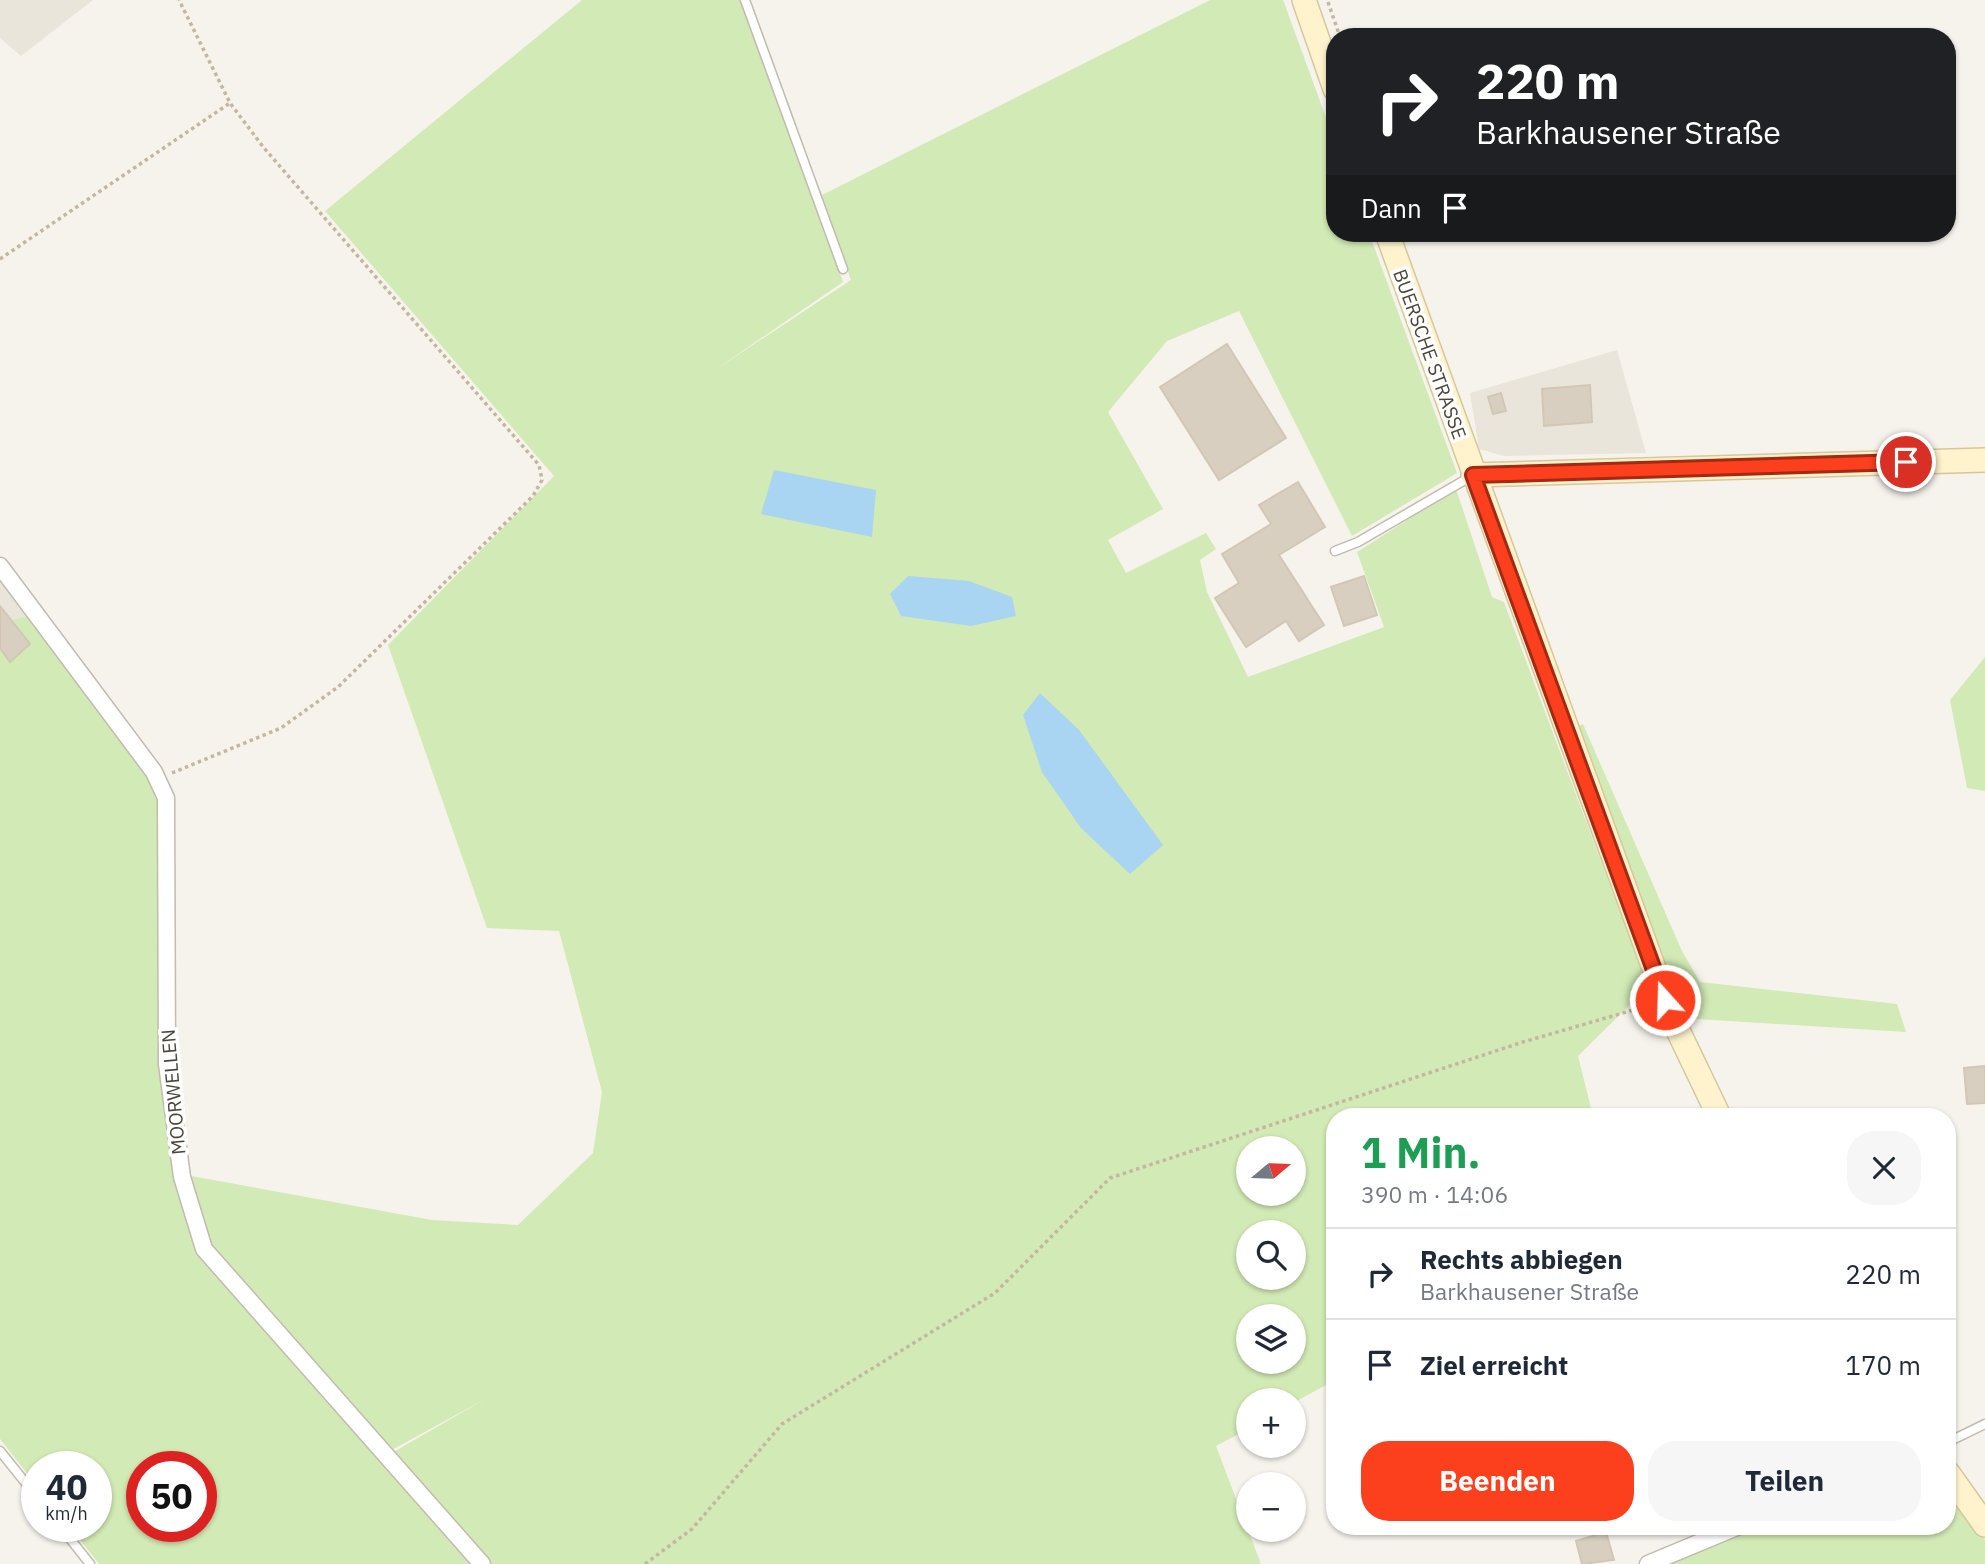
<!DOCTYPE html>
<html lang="de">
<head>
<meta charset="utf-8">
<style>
	body { margin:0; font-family:"IBM Plex Sans",sans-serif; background:#f6f6f7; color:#1f2937; height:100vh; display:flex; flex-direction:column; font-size:26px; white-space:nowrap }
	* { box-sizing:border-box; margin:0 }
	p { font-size:23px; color:#747a83 }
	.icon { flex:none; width:38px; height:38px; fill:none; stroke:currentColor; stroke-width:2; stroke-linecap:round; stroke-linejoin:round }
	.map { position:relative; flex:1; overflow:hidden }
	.sheet { position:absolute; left:1326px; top:1108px; width:630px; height:427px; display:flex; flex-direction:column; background:#fff; border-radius:28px; box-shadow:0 2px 5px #0004 }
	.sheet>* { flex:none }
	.guide { position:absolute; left:1326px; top:28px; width:630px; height:214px; border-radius:28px; box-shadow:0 2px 5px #0004; background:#202124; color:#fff; overflow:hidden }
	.needle { width:46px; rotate:71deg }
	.controls { position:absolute; left:1236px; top:1136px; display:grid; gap:14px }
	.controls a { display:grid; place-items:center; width:70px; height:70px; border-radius:50%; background:#fff; box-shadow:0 2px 5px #0004; font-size:35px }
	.speed { position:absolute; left:21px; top:1451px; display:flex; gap:14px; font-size:35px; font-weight:700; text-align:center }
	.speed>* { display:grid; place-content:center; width:91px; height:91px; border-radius:50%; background:#fff; box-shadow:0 2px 5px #0004; line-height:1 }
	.speed small { font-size:18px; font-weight:400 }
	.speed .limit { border:10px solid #d22; background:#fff; color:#111 }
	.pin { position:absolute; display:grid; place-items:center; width:60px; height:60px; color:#fff; margin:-30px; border:4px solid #fff; border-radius:50%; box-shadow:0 2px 7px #0007 }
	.me { position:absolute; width:77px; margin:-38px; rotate:340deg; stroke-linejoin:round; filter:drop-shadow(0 0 5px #0008) }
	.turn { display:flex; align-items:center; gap:24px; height:147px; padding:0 35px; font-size:32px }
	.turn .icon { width:91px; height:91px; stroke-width:2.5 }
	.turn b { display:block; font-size:49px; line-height:60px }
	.then { display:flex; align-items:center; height:66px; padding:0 35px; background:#0003; gap:14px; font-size:26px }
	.round { display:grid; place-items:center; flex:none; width:74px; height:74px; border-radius:28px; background:#f6f6f7 }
	.overview { display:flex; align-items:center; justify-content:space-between; height:119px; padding:0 35px }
	h1 { font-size:42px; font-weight:700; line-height:52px; color:#1e9e55 }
	.cta { display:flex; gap:14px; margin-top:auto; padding:14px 35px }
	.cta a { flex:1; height:80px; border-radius:28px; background:#fc3f1d; color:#fff; font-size:28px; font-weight:700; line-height:80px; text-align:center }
	.cta a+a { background:#f6f6f7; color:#1f2937 }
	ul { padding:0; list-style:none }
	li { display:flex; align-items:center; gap:21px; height:91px; padding:0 35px; border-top:2px solid #e0e1e3 }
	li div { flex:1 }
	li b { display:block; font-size:26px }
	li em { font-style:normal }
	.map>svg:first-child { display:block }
	.residential { fill:#eae5da }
	.green { fill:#d2eab5; fill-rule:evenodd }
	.water { fill:#a9d4f2 }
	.building { fill:#d8cfc1; stroke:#d3c7b4; stroke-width:2 }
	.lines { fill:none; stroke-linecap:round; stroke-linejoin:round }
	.lane-casing { stroke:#c2bbae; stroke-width:11 }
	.street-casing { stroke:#c2bbae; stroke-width:19 }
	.secondary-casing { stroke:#d6c79b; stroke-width:26 }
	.path { stroke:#c4b79f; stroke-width:3.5; stroke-dasharray:3.5 3.5; stroke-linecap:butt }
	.lane { stroke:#fff; stroke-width:8 }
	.street { stroke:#fff; stroke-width:16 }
	.secondary { stroke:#fff3cd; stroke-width:23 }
	.route-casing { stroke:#a42913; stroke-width:18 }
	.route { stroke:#fc3f1d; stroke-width:12 }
	.labels { text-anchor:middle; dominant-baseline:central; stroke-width:7; stroke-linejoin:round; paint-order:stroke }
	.street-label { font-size:19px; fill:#4b4439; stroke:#fff }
</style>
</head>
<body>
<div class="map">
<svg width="1985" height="1564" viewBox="0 0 1985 1564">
	<rect width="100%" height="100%" fill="#f6f3ec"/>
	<path class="residential" d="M0,0h93l-72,56 -21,-18z
		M1617,350l29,103 -142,3 -25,-7 -9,-56z
		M0,577l28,39 -28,7z"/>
	<path class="green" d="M582,0h159l102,282 -131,90 139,-92 -31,-84 390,-196h73l52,142v91h34l88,240 -105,63 -113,-225 -72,30 -59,71 55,97 -55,31 18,33 80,-40 10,16 -16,11 7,32 41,85 136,-50 -27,-75 99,-63 36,108 12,5 144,385 -70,69 15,60h-258v264l-42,23v-3h-45v29l-32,17 45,118h-1162l-30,-38h27v-60h-59v20l-37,-47v-816l28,-7 119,157 12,27 5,264 14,109 24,79 183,205 102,-59 -97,53 -184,-204 -20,-72 246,45 86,5 75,-72 9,-61 -43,-161 -72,-3 -99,-283 166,-169 -229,-265zM1248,1148h45v46h-45zM1248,1232h45v46h-45zM1248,1316h45v46h-45zM142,1466h59v60h-59z
		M1985,657v134l-18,-3 -17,-88z
		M1583,724l99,227 18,31 197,22 9,28 -224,-14 -106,-291z
		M1948,1489l37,51v24h-319l97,-38h185z"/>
	<path class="water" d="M774,470l102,20 -4,47 -111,-23z
		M908,576l61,5 43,16 4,19 -45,10 -70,-10 -11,-22z
		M1040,693l39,37 84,115 -33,29 -49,-46 -39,-56 -19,-57z"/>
	<path class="building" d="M1227,344l59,94 -67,42 -59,-93z
		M1590,385l2,37 -48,4 -2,-37z
		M1501,393l5,18 -13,3 -5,-17z
		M1298,482l27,45 -46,28 45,70 -25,16 -13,-20 -40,26 -31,-49 24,-15 -17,-29 49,-30 -12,-19z
		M1364,576l13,39 -33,11 -13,-39z
		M0,606l30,38 -20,18 -10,-14z
		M1985,1066v37l-18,1 -3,-36z
		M1606,1532l8,28 -32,4 -6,-23z"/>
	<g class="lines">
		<g class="lane-casing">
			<path id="lane" d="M745,0l98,269
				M1335,551l23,-9 112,-65
				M1948,1442l37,-18
				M0,1451l37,46
				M60,1526l30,38"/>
		</g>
		<g class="street-casing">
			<path id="street" d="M0,566l154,206 12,26 1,266 15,113 22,72 278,315
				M1648,1564l91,-38"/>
		</g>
		<g class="secondary-casing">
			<path id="secondary" d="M1304,0l31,89
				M1387,233l285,785 47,98
				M1473,475l512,-15
				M1948,1473l37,52"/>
		</g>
		<path class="path" d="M1328,2l12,35
			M0,259l230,-156
			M172,773l109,-45 57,-41 195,-191 9,-16 -3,-15 -275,-317 -34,-45 -51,-103
			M645,1564l47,-35 90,-105 213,-131 115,-115 413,-136 124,-36"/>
		<use href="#lane" class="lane"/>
		<use href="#street" class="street"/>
		<use href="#secondary" class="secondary"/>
	</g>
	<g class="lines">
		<g class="route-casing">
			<path id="route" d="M1665,1000l-192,-525 433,-13"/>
		</g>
		<use href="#route" class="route"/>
	</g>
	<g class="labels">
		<g class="street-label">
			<text transform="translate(1430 354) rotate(70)">BUERSCHE STRASSE</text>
			<text transform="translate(173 1092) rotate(-95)">MOORWELLEN</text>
		</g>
	</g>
</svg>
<div class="controls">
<a><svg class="needle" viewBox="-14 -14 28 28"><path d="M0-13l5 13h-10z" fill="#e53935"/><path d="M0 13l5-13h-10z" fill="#747a83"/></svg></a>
<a><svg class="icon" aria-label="search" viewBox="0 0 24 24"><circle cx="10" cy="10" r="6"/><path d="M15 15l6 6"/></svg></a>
<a><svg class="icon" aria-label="layers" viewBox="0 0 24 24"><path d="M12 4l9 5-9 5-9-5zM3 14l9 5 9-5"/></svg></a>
<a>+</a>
<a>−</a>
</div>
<div class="speed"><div>40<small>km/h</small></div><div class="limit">50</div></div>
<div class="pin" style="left:1906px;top:462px;background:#d93025"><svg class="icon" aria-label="arrive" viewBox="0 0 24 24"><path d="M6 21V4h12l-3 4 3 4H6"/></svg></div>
<svg class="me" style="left:1665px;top:1000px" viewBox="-20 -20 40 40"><circle r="17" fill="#fc3f1d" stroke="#fff" stroke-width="3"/><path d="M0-11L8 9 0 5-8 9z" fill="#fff"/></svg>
<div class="guide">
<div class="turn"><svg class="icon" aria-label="right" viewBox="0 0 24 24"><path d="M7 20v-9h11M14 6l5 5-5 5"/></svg><div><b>220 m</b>Barkhausener Straße</div></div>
<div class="then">Dann<svg class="icon" aria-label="arrive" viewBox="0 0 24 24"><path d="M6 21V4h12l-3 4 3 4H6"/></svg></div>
</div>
<section class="sheet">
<div class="overview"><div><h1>1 Min.</h1><p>390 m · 14:06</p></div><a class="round"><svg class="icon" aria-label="close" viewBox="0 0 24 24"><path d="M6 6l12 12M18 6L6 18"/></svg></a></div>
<ul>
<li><svg class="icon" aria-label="right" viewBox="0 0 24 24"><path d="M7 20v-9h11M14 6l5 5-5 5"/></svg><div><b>Rechts abbiegen</b><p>Barkhausener Straße</p></div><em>220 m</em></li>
<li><svg class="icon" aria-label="arrive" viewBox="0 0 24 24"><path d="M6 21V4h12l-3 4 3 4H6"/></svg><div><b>Ziel erreicht</b></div><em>170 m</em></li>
</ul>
<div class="cta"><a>Beenden</a><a>Teilen</a></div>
</section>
</div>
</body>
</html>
